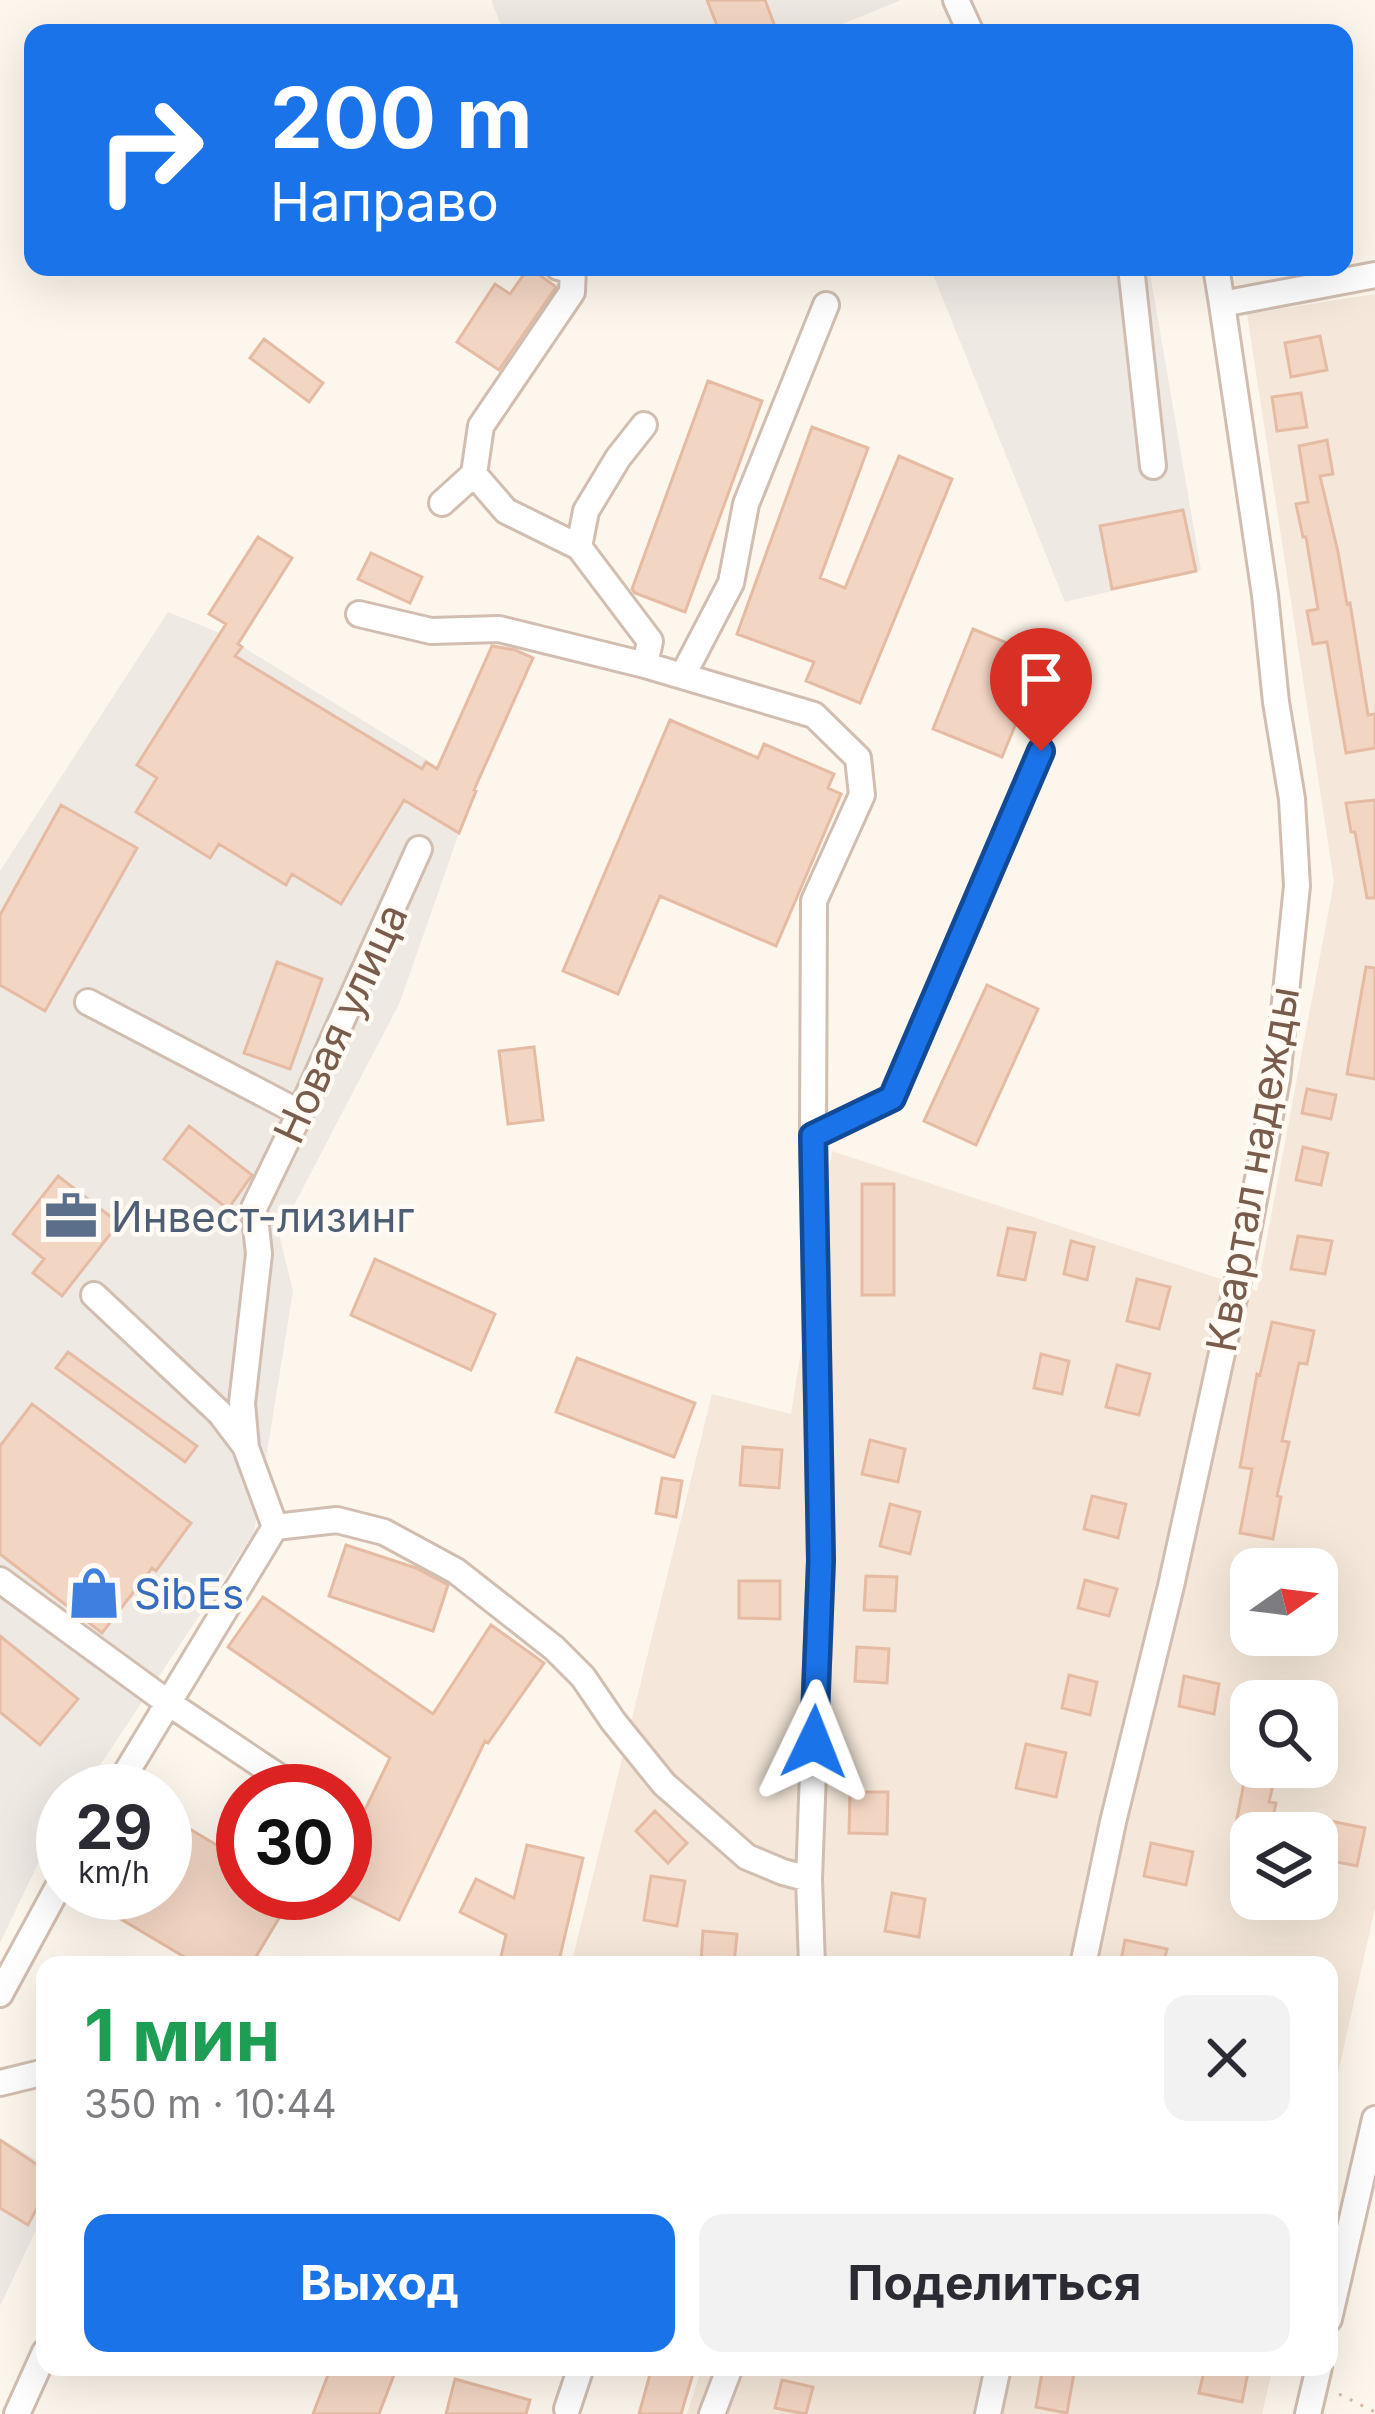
<!DOCTYPE html>
<html lang="ru">
<head>
<meta charset="utf-8">
<style>
	body { margin:0; font-family:Inter,sans-serif; background:#f2f2f3; color:#2b2b33; height:100vh; display:flex; flex-direction:column; font-size:45px; white-space:nowrap }
	* { box-sizing:border-box; margin:0 }
	p { font-size:39px; color:#7c7c81 }
	.icon { flex:none; width:66px; height:66px; fill:none; stroke:currentColor; stroke-width:2; stroke-linecap:round; stroke-linejoin:round }
	.map { position:relative; flex:1; overflow:hidden }
	.drawer { position:absolute; left:36px; top:1956px; width:1302px; height:420px; display:flex; flex-direction:column; background:#fff; border-radius:24px; box-shadow:0 12px 48px #0002 }
	.drawer>* { flex:none }
	.hud { position:absolute; left:24px; top:24px; width:1329px; height:252px; border-radius:24px; box-shadow:0 12px 48px #0002; background:#1a73e8; color:#fff; overflow:hidden }
	.needle { width:78px; rotate:76deg }
	.controls { position:absolute; left:1230px; top:1548px; display:grid; gap:24px }
	.controls a { display:grid; place-items:center; width:108px; height:108px; border-radius:24px; background:#fff; box-shadow:0 12px 48px #0002; font-size:60px }
	.speed { position:absolute; left:36px; top:1764px; display:flex; gap:24px; font-size:60px; font-weight:700; text-align:center }
	.speed>* { display:grid; place-content:center; width:156px; height:156px; border-radius:50%; background:#fff; box-shadow:0 12px 48px #0002; line-height:1 }
	.speed small { font-size:30px; font-weight:400 }
	.speed .limit { border:18px solid #d22; background:#fff; color:#111 }
	.pin { position:absolute; display:grid; place-items:center; width:102px; height:102px; color:#fff; margin:-123px -51px; border-radius:50% 50% 50% 0; rotate:-45deg; box-shadow:0 0 12px #0007 }
	.pin .icon { rotate:45deg }
	.me { position:absolute; width:132px; margin:-66px; rotate:2deg; stroke-linejoin:round; filter:drop-shadow(0 0 9px #0008) }
	.turn { display:flex; align-items:center; gap:42px; height:252px; padding:0 48px; font-size:54px }
	.turn .icon { width:156px; height:156px; stroke-width:2.5 }
	.turn b { display:block; font-size:84px; line-height:102px }
	.round { display:grid; place-items:center; flex:none; width:126px; height:126px; border-radius:24px; background:#f2f2f3 }
	.headline { display:flex; align-items:center; justify-content:space-between; height:204px; padding:0 48px }
	h1 { font-size:72px; font-weight:700; line-height:90px; color:#1e9e55 }
	.button { display:flex; gap:24px; margin-top:auto; padding:24px 48px }
	.button a { flex:1; height:138px; border-radius:24px; background:#1a73e8; color:#fff; font-size:48px; font-weight:700; line-height:138px; text-align:center }
	.button a+a { background:#f2f2f3; color:#2b2b33 }
	.map>svg:first-child { display:block }
	.residential { fill:#f5e8da; fill-rule:evenodd }
	.industrial { fill:#efe9e4 }
	.building { fill:#f3d5c3; stroke:#e6bba3; stroke-width:3 }
	.lines { fill:none; stroke-linecap:round; stroke-linejoin:round }
	.minor-casing { stroke:#d1beb0; stroke-width:30 }
	.path { stroke:#d9b8a5; stroke-width:3; stroke-dasharray:3 9; stroke-linecap:butt }
	.minor { stroke:#fff; stroke-width:24 }
	.route-casing { stroke:#114b97; stroke-width:30 }
	.route { stroke:#1a73e8; stroke-width:21 }
	.labels { text-anchor:middle; dominant-baseline:central; stroke-width:9; stroke-linejoin:round; paint-order:stroke }
	.street-label { font-size:42px; fill:#7a5c4d; stroke:#fffaf3 }
	.service-label { font-size:42px; fill:#4e5e75; stroke:#fffaf3; text-anchor:start }
	.shop-label { font-size:42px; fill:#366cbe; stroke:#fffaf3; text-anchor:start }
</style>
</head>
<body>
<div class="map">
<svg width="1375" height="2414" viewBox="0 0 1375 2414">
	<rect width="100%" height="100%" fill="#fdf6ec"/>
	<path class="residential" d="M1375,294v1614l-46,206v-149h-758l141,-571 79,20 41,-263 425,140 77,-409 -87,-568zM1251,1569h66v66h-66zM1251,1701h66v66h-66zM1251,1833h66v66h-66z
		M702,2367h571l-11,47h-575z"/>
	<path class="industrial" d="M491,0h410l-80,33h-317z
		M930,267h219l52,303 -136,32z
		M168,612l52,21 258,158 -19,42 -59,169 -121,232 14,57 -39,242 -171,258h-20v31l-17,25 -46,96v-1072z
		M0,2138l45,27v46l-45,95z"/>
	<path class="building" d="M707,0h58l9,24 -22,9h-32z
		M529,267l27,20 -57,83 -42,-28 38,-58 15,10z
		M1320,336l7,34 -36,7 -6,-34z
		M264,339l59,44 -14,19 -59,-44z
		M708,381l54,20 -77,211 -50,-19 -3,-4z
		M1301,393l6,34 -30,4 -5,-34z
		M812,427l56,21 -48,130 25,10 54,-132 53,23 -92,224 -54,-22 8,-19 -77,-28z
		M1327,440l6,34 -13,2 18,76 9,52 3,-1 18,112 7,-1v34l-29,5 -19,-111 -14,2 -6,-33 11,-2 -12,-72h-3l-7,-33 12,-2 -9,-56z
		M1183,510l13,61 -84,18 -12,-63z
		M258,537l34,21 -54,86 4,3 -7,9 187,113 4,-7 11,7 55,-123 23,4 18,8 -59,132 2,1 -17,42 -55,-33 -63,104 -49,-30 -6,11 -67,-41 -9,14 -74,-46 21,-34 -20,-13 89,-141 -17,-10z
		M371,553l51,24 -12,26 -52,-24z
		M973,629l70,29 -41,99 -69,-28z
		M670,720l88,38 6,-14 70,30 -6,14 13,6 -65,152 -116,-50 -42,98 -55,-23z
		M1375,800v98h-8l-12,-66h-4l-5,-29z
		M61,805l76,43 -92,163 -45,-26v-70z
		M277,962l45,17 -32,90 -46,-16z
		M1366,967l9,1v111l-28,-5z
		M987,985l51,24 -62,136 -52,-24z
		M534,1047l9,73 -35,4 -9,-73z
		M1307,1089l29,6 -5,24 -29,-6z
		M189,1126l63,49 -24,34 -64,-50z
		M1303,1147l25,6 -7,32 -25,-5z
		M58,1176l61,47 -57,73 -29,-23 11,-14 -31,-25z
		M862,1184h32v111h-32z
		M1008,1228l27,5 -10,47 -27,-5z
		M1298,1236l34,5 -7,33 -34,-5z
		M1071,1241l23,6 -7,33 -23,-6z
		M375,1259l120,55 -24,56 -120,-55z
		M1137,1279l33,8 -11,42 -32,-8z
		M1272,1322l42,9 -7,33 -8,-1 -17,78 7,1 -12,54 4,1 -8,42 -33,-6 12,-64 -12,-2 17,-93 3,1z
		M68,1352l129,94 -12,16 -129,-94z
		M1041,1354l28,7 -7,33 -28,-6z
		M577,1358l118,45 -21,54 -118,-45z
		M1117,1365l33,9 -11,41 -33,-8z
		M32,1404l159,119 -35,48 -4,-3 -50,65 -102,-79v-108z
		M870,1440l35,9 -7,33 -36,-8z
		M743,1447l39,3 -3,38 -39,-3z
		M662,1478l20,3 -6,36 -20,-4z
		M1092,1496l34,8 -8,34 -34,-9z
		M890,1504l30,8 -10,42 -30,-8z
		M346,1545l70,23 32,17 -15,46 -104,-35z
		M866,1576l31,1 -2,34 -31,-1z
		M1085,1580l32,9 -8,27 -31,-8z
		M739,1581h41v38l-41,-1z
		M263,1597l170,117 58,-89 53,38 -56,80 -3,-2 -86,179 -54,-27v-42l45,-93 -162,-111z
		M0,1636l78,63 -38,46 -40,-33z
		M857,1647l32,2 -2,34 -32,-2z
		M1069,1675l28,7 -7,33 -28,-7z
		M1184,1676l35,8 -5,30 -35,-8z
		M1026,1744l40,9 -10,44 -40,-9z
		M1247,1767h30l-8,35 7,1 -6,30h-19v4l-17,-3z
		M850,1792h38l-1,42 -38,-1z
		M655,1811l32,32 -19,20 -32,-32z
		M165,1814l78,47v32h51l-43,72h-53l-121,-72h88z
		M1330,1821l35,7 -8,38 -35,-7z
		M1151,1843l42,9 -7,33 -42,-9z
		M527,1845l56,13 -25,107h-59l7,-30 -46,-23 16,-33 38,19z
		M651,1876l34,5 -8,45 -33,-6z
		M892,1893l33,6 -6,38 -34,-6z
		M703,1931l34,3 -3,30 -33,-3z
		M1125,1940l42,9 -4,16h-43z
		M0,2140l45,30v23l-17,32 -28,-17z
		M331,2367h66l-18,47h-66z
		M652,2367h43l-14,47h-42z
		M1043,2367h32l-8,46 -31,-6z
		M1205,2367h44l-7,35 -43,-9z
		M455,2379l75,21 -4,14h-80z
		M782,2380l31,7 -7,27 -31,-6z"/>
	<g class="lines">
		<g class="minor-casing">
			<path id="minor" d="M956,0l15,33
				M558,267l15,4v-4l-1,25 -91,134 -7,48 32,37 73,36 71,94 -5,24 169,50 44,43 4,37 -48,106 -1,235 8,424 -12,319 3,86
				M1131,267l22,199
				M1216,267l6,37
				M442,503l32,-29
				M579,547l7,-36 32,-53 26,-33
				M359,614l72,17 68,-2 146,36
				M683,675l48,-92 15,-79 80,-199
				M88,1002l212,111
				M813,1136l79,-38 149,-347
				M94,1295l126,118 25,33
				M275,1527l62,-7 47,12 72,39 98,77 29,29 30,44 51,63 83,73 36,15 26,7
				M0,1580l167,122 133,89
				M115,1791l160,-264 -29,-79 -4,-45 17,-149 -5,-46 46,-95 119,-264
				M1083,1965l30,-143 58,-236 72,-329 34,-178 20,-193 -5,-87 -16,-97 -11,-107 -43,-291 153,-29
				M0,1994l63,-116
				M0,2083l45,-11
				M1329,2319l46,-200
				M567,2409l14,-42
				M17,2414l28,-62
				M712,2414l18,-47
				M988,2414l10,-47
				M1308,2414l11,-47"/>
		</g>
		<path class="path" d="M1339,2394l36,18"/>
		<use href="#minor" class="minor"/>
	</g>
	<g class="lines">
		<g class="route-casing">
			<path id="route" d="M814,1742l7,-182 -8,-424 79,-38 149,-347"/>
		</g>
		<use href="#route" class="route"/>
	</g>
	<defs>
		<g id="office-bare" transform="scale(4.14)"><path d="M-6-3h4V-5.5h4V-3h4V5H-6ZM-1-4.5V-3h2v-1.5ZM-6 0V1H6V0Z" fill="#5c6f8a" stroke="#fffaf3" stroke-width="2.5" paint-order="stroke"/></g>
		<g id="shop-bare" transform="scale(4.14)"><path d="M-5-2.5h2.3a2.7 3.5 0 0 1 5.4 0H5L5.5 6h-11ZM-1.5-2.5h3a1.5 2.3 0 0 0-3 0Z" fill="#3f7fe0" stroke="#fffaf3" stroke-width="2.5" paint-order="stroke"/></g>
	</defs>
	<g fill-rule="evenodd">
		<use href="#office-bare" x="71" y="1216"/>
		<use href="#shop-bare" x="94" y="1593"/>
	</g>
	<g class="labels">
		<g class="street-label">
			<text transform="translate(340 1023) rotate(-65)">Новая улица</text>
			<text transform="translate(1252 1169) rotate(-80)">Квартал надежды</text>
		</g>
		<g class="service-label">
			<text x="111" y="1216">Инвест-лизинг</text>
		</g>
		<g class="shop-label">
			<text x="134" y="1593">SibEs</text>
		</g>
	</g>
</svg>
<div class="controls">
<a><svg class="needle" viewBox="-14 -14 28 28"><path d="M0-13l5 13h-10z" fill="#e53935"/><path d="M0 13l5-13h-10z" fill="#7c7c81"/></svg></a>
<a><svg class="icon" aria-label="search" viewBox="0 0 24 24"><circle cx="10" cy="10" r="6"/><path d="M15 15l6 6"/></svg></a>
<a><svg class="icon" aria-label="layers" viewBox="0 0 24 24"><path d="M12 4l9 5-9 5-9-5zM3 14l9 5 9-5"/></svg></a>
</div>
<div class="speed"><div>29<small>km/h</small></div><div class="limit">30</div></div>
<div class="pin" style="left:1041px;top:751px;background:#d93025"><svg class="icon" aria-label="arrive" viewBox="0 0 24 24"><path d="M6 21V4h12l-3 4 3 4H6"/></svg></div>
<svg class="me" style="left:814px;top:1742px" viewBox="-20 -20 40 40"><path d="M0-17L14 15 0 8-14 15z" fill="#1a73e8" stroke="#fff" stroke-width="4"/></svg>
<div class="hud">
<div class="turn"><svg class="icon" aria-label="right" viewBox="0 0 24 24"><path d="M7 20v-9h11M14 6l5 5-5 5"/></svg><div><b>200 m</b>Направо</div></div>
</div>
<section class="drawer">
<div class="headline"><div><h1>1 мин</h1><p>350 m · 10:44</p></div><a class="round"><svg class="icon" aria-label="close" viewBox="0 0 24 24"><path d="M6 6l12 12M18 6L6 18"/></svg></a></div>
<div class="button"><a>Выход</a><a>Поделиться</a></div>
</section>
</div>
</body>
</html>
